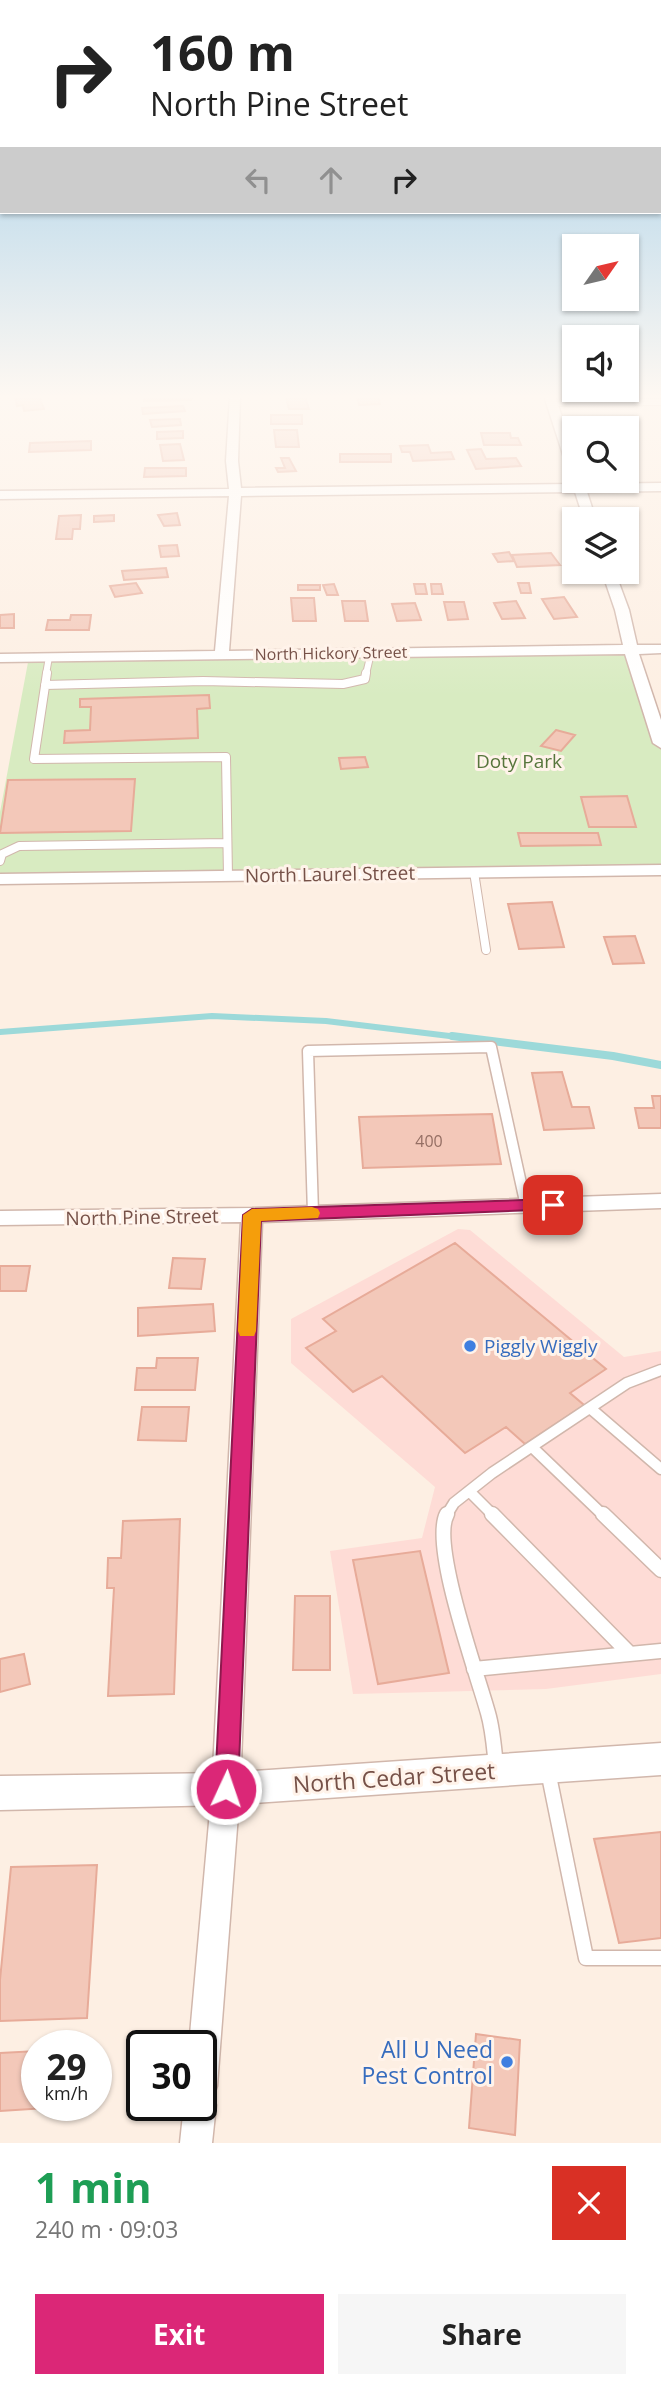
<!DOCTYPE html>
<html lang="en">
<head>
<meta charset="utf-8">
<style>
	body { margin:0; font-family:"Open Sans",sans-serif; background:#f6f6f6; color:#222; height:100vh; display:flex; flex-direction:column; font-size:26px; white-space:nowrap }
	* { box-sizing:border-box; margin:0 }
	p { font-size:23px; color:#767676 }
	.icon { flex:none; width:38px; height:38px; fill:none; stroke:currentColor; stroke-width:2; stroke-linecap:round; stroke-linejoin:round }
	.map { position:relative; height:2143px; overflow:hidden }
	.panel { display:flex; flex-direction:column; background:#fff; flex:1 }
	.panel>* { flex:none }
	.guide { position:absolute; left:0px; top:0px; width:662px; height:214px; box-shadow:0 2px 5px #0004; background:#fff; color:#222; overflow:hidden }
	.needle { width:46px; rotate:56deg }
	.fabs { position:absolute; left:562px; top:234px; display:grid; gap:14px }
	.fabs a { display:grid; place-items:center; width:77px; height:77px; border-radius:0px; background:#fff; box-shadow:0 2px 5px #0004; font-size:35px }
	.speed { position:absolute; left:21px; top:2030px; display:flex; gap:14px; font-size:35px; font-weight:700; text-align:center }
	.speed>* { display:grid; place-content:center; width:91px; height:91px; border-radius:50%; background:#fff; box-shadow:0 2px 5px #0004; line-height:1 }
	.speed small { font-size:18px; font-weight:400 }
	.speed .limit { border:4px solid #111; border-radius:10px; background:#fff; color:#111 }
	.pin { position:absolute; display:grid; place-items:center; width:60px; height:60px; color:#fff; margin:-30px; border-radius:14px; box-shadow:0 4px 10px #0006 }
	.me { position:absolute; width:77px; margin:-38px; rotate:3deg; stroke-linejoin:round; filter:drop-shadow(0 0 5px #0008) }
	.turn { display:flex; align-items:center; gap:24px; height:147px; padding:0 35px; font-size:32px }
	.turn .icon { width:91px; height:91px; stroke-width:2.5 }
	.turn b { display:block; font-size:49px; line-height:60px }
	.lanes { display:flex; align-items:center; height:66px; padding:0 35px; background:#0003; justify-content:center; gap:35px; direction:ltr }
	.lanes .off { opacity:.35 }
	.round { display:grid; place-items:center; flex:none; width:74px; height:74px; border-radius:0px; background:#f6f6f6 }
	.head { display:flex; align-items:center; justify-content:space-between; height:119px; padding:0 35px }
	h1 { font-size:42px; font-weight:700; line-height:52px; color:#1e9e55 }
	.primary-button { display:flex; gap:14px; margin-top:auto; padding:14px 35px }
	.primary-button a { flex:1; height:80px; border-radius:0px; background:#db2777; color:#fff; font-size:28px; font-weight:700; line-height:80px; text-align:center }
	.primary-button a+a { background:#f6f6f6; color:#222 }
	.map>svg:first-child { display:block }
	.commercial { fill:#fedcd6 }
	.green { fill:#d8ebc1 }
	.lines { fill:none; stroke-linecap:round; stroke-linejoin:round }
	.stream-far1 { stroke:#9cd9d9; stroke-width:6 }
	.stream { stroke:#9cd9d9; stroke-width:8 }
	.building { fill:#f3c8b9; stroke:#e7ab99; stroke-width:2 }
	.service-far3-casing { stroke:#d1b7ac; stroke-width:8 }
	.service-far2-casing { stroke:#d1b7ac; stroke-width:10 }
	.service-far1-casing { stroke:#d1b7ac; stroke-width:13 }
	.service-casing { stroke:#d1b7ac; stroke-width:17 }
	.minor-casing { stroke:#d1b7ac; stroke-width:3 }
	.tertiary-casing { stroke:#d1b7ac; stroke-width:3 }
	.service-far3 { stroke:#fff; stroke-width:6 }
	.service-far2 { stroke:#fff; stroke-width:8 }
	.service-far1 { stroke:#fff; stroke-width:10 }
	.service { stroke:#fff; stroke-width:14 }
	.minor { fill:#fff; fill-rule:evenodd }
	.tertiary { fill:#fff; fill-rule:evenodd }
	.route { fill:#db2777; stroke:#8e194d; stroke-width:2 }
	.slow { fill:#f59e0b }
	.shop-dot { fill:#3f7fe0; stroke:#fff3ea; stroke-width:2.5 }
	.labels { text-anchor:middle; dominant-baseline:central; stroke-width:6; stroke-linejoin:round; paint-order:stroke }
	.far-street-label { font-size:16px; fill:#765148; stroke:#fff3ea }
	.number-label { font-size:16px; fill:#956f64 }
	.park-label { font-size:19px; fill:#57763c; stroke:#fff3ea }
	.street-label { font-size:19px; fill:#765148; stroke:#fff3ea }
	.shop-label { font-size:19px; fill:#366cbe; stroke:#fff3ea; text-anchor:start }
	.near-street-label { font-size:23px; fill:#765148; stroke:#fff3ea }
	.near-shop-label { font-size:23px; fill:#366cbe; stroke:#fff3ea; text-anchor:end }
</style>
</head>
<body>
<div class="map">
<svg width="661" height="2143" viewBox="0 0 661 2143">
	<rect width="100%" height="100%" fill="#fdefe3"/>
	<path class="commercial" d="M458,1229l12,1 154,127 37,-6v323l-115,15 -193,5 -23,-143 92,-13 13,-51 -144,-124v-44z"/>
	<path class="green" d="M631,649l30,97v124l-661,9v-67l29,-155z"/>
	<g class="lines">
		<path class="stream-far1" d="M0,1032l212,-16 114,5 140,17"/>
		<path class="stream" d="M452,1036l161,20 48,9"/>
	</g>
	<path class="building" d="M15,396h21l4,3 4,10 -20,2 -1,-6 -6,1z
		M144,396h48l-1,4 -47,1z
		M357,396h21l2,8 -21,1z
		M305,397l4,12h-20l-3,-11z
		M183,406l2,5 -42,3 -1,-6z
		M271,415h31v9h-31z
		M180,419l1,6 -29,2 -2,-7z
		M274,430h23l2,17h-23z
		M183,431v7l-26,1v-7z
		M481,433h29l1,5h7l3,7h-37z
		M91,441v9l-62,2 1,-9z
		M180,444l4,16 -21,1 -3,-16z
		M428,445l3,8 20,-1 3,7 -41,2 -3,-9h-8l-2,-6z
		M481,449l5,10 30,-1 5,8 -45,3 -9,-19z
		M340,454h51v8h-51z
		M281,458h8l7,13 -18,1 -2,-4h9z
		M145,468h41v8l-42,1z
		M177,513l3,12 -16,1 -6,-11z
		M81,515l-1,14h-7l-1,10h-16l3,-23z
		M114,515v6l-20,1v-6z
		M177,545l2,11 -18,1 -2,-11z
		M509,552l5,9 -16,1 -5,-8z
		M551,553l9,12 -43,2 -5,-12z
		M166,568l2,9 -44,3 -2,-9z
		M136,583l6,10 -27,4 -5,-11z
		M518,583h11l2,10h-10z
		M334,584l4,11h-11l-4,-10z
		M414,584h11l2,10h-11z
		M431,584h10l2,10h-11z
		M298,585h22v5h-22z
		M564,597l13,20 -23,2 -12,-20z
		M291,598h23l2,23h-23z
		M342,601h23l3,20h-23z
		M516,601l9,17 -23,1 -8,-16z
		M444,602h20l4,17 -20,1z
		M415,603l6,17 -24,1 -5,-17z
		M14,614v14h-14v-13z
		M71,615h20l-2,15h-43l2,-10h22z
		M209,695l1,13 -13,1 1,29 -134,5 1,-12 25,-1 1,-23h-11v-8z
		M556,730l19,5 -14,16 -20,-5z
		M365,757l3,10 -27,2 -2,-11z
		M135,779l-4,52 -131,2 8,-53z
		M627,796l9,31h-47l-8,-30z
		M518,833h80l3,12 -80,1z
		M552,902l12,45 -45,2 -11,-45z
		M635,936l9,27 -31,1 -9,-27z
		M562,1072l10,35h17l5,21 -50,2 -12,-57z
		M652,1096h9v32h-22l-4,-20h19z
		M492,1114l9,50 -138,4 -4,-51z
		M455,1243l151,126 -36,24 14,12 -59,39 -19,-17 -41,26 -83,-77 -29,16 -47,-44 30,-17 -13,-12z
		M173,1258l32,1 -4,30 -32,-1z
		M0,1266h30l-4,25h-26z
		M213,1304l2,27 -77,5v-28z
		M157,1358h41l-3,32h-60l2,-22h19z
		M142,1407h47l-3,34 -48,-1z
		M180,1519l-6,175 -66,2 6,-108h-7l1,-30h13l2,-37z
		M420,1551l29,122 -71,11 -25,-124z
		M295,1596h35v74h-37z
		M24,1654l6,30 -30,8v-33z
		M661,1832v106l-42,5 -25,-104z
		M97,1865l-10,153 -87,3v-41l11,-113z
		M476,2034l44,6 -5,95 -46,-7z
		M37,2051v54h56l-93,6v-58z"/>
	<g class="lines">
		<g class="service-far3-casing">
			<path id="service-far3" d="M551,403l110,-1
				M46,674l3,-17
				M366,674l5,-21"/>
		</g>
		<g class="service-far2-casing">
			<path id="service-far2" d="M47,673l-13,86 192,-2 2,119
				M45,685l158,-4 140,3 22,-5 1,-6
				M0,861l2,-7 17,-8 208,-3
				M474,872l12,78"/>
		</g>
		<g class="service-far1-casing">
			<path id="service-far1" d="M313,1213l-5,-162 183,-4 35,159
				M590,1408l71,61
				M532,1447l72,69
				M469,1491l25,25
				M446,1516l8,-13 38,-30 135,-90 34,-13"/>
		</g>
		<g class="service-casing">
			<path id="service" d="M447,1514c-17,30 31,162 41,199 5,17 6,35 8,53
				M492,1514l138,140
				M603,1514l58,56
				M474,1669l187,-18
				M548,1771l38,187h75"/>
		</g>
		<g class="minor-casing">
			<path id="minor" d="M230,396h10l-2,65 3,27 332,-4 1,-6v3h10l1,3 76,-1v8l-74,1 9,28h-12l-9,-28 -334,4 -12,155 394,-6 -8,-35 -13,-38h13l14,38 8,35h24v8l-22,1 22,66v28l-8,-5 -28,-89 -625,8v-8l215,-3 14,-155 -229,3v-8l229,-2 -3,-28z
				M544,396h11l19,57v21l-6,-4z
				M661,865v10l-661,9v-10z
				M661,1194v14l-399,14 -22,567 -23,297 -4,11 3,8 -4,38h-32l4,-38h17v-59h-12l23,-257 29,-567 -241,3v-14l252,-3z"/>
		</g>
		<g class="tertiary-casing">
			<path id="tertiary" d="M661,1743v32l-435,30 -226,5v-34l226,-3z"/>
		</g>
		<use href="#service-far3" class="service-far3"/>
		<use href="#service-far2" class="service-far2"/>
		<use href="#service-far1" class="service-far1"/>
		<use href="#service" class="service"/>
		<use href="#minor" class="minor"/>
		<use href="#tertiary" class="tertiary"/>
	</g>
	<linearGradient id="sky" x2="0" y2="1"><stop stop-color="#94c8e8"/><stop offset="0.57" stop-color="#fef8f2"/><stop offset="1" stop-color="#fef8f2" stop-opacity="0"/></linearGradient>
	<rect width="661" height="696" fill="url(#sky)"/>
	<path class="route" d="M553,1199l6,2 2,4 -2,4 -298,12 -23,568 -3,8 -9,3 -8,-3 -3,-8 28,-574 9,-6z"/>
	<path class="slow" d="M312,1207l6,2 2,4 -2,5 -57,3 -5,110 -2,5h-14l-2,-5 5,-116 9,-6z"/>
	<g class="shop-dot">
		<circle cx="470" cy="1346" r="7"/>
		<circle cx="507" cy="2062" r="7"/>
	</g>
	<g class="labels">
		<g class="far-street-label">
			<text transform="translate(331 653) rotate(-1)">North Hickory Street</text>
		</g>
		<g class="number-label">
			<text x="429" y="1141">400</text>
		</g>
		<g class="park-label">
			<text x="519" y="761">Doty Park</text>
		</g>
		<g class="street-label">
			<text transform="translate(330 874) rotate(-1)">North Laurel Street</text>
			<text transform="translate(142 1217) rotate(-1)">North Pine Street</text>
		</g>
		<g class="shop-label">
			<text x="484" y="1346">Piggly Wiggly</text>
		</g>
		<g class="near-street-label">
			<text transform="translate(394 1777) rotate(-4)">North Cedar Street</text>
		</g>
		<g class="near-shop-label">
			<text x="493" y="2049">All U Need<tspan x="493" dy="26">Pest Control</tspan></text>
		</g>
	</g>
</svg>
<div class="fabs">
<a><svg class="needle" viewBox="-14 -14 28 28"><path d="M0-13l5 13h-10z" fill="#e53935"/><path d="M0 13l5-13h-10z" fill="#767676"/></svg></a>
<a><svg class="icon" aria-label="sound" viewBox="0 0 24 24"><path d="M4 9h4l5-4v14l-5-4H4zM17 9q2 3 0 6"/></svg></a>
<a><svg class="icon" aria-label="search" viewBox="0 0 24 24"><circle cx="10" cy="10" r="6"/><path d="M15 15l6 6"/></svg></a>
<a><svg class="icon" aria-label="layers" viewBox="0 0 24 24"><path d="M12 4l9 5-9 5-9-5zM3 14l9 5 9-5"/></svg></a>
</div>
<div class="speed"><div>29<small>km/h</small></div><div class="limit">30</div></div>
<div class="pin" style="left:553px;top:1205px;background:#d93025"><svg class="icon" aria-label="arrive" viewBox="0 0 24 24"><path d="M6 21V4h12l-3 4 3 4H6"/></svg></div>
<svg class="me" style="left:226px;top:1789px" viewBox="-20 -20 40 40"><circle r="17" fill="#db2777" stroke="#fff" stroke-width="3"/><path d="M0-11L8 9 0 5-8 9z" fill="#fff"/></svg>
<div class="guide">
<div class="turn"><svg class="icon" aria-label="right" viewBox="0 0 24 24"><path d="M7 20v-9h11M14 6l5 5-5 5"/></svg><div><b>160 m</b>North Pine Street</div></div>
<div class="lanes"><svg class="icon off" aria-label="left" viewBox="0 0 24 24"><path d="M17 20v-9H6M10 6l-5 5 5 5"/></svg><svg class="icon off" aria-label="ahead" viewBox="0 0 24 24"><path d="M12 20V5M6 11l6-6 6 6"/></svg><svg class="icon" aria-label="right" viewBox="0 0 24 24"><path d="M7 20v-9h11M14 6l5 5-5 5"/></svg></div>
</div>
</div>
<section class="panel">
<div class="head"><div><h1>1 min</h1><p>240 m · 09:03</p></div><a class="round" style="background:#d93025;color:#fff"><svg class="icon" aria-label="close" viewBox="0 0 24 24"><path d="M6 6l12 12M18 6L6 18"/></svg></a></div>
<div class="primary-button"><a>Exit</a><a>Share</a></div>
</section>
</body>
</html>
